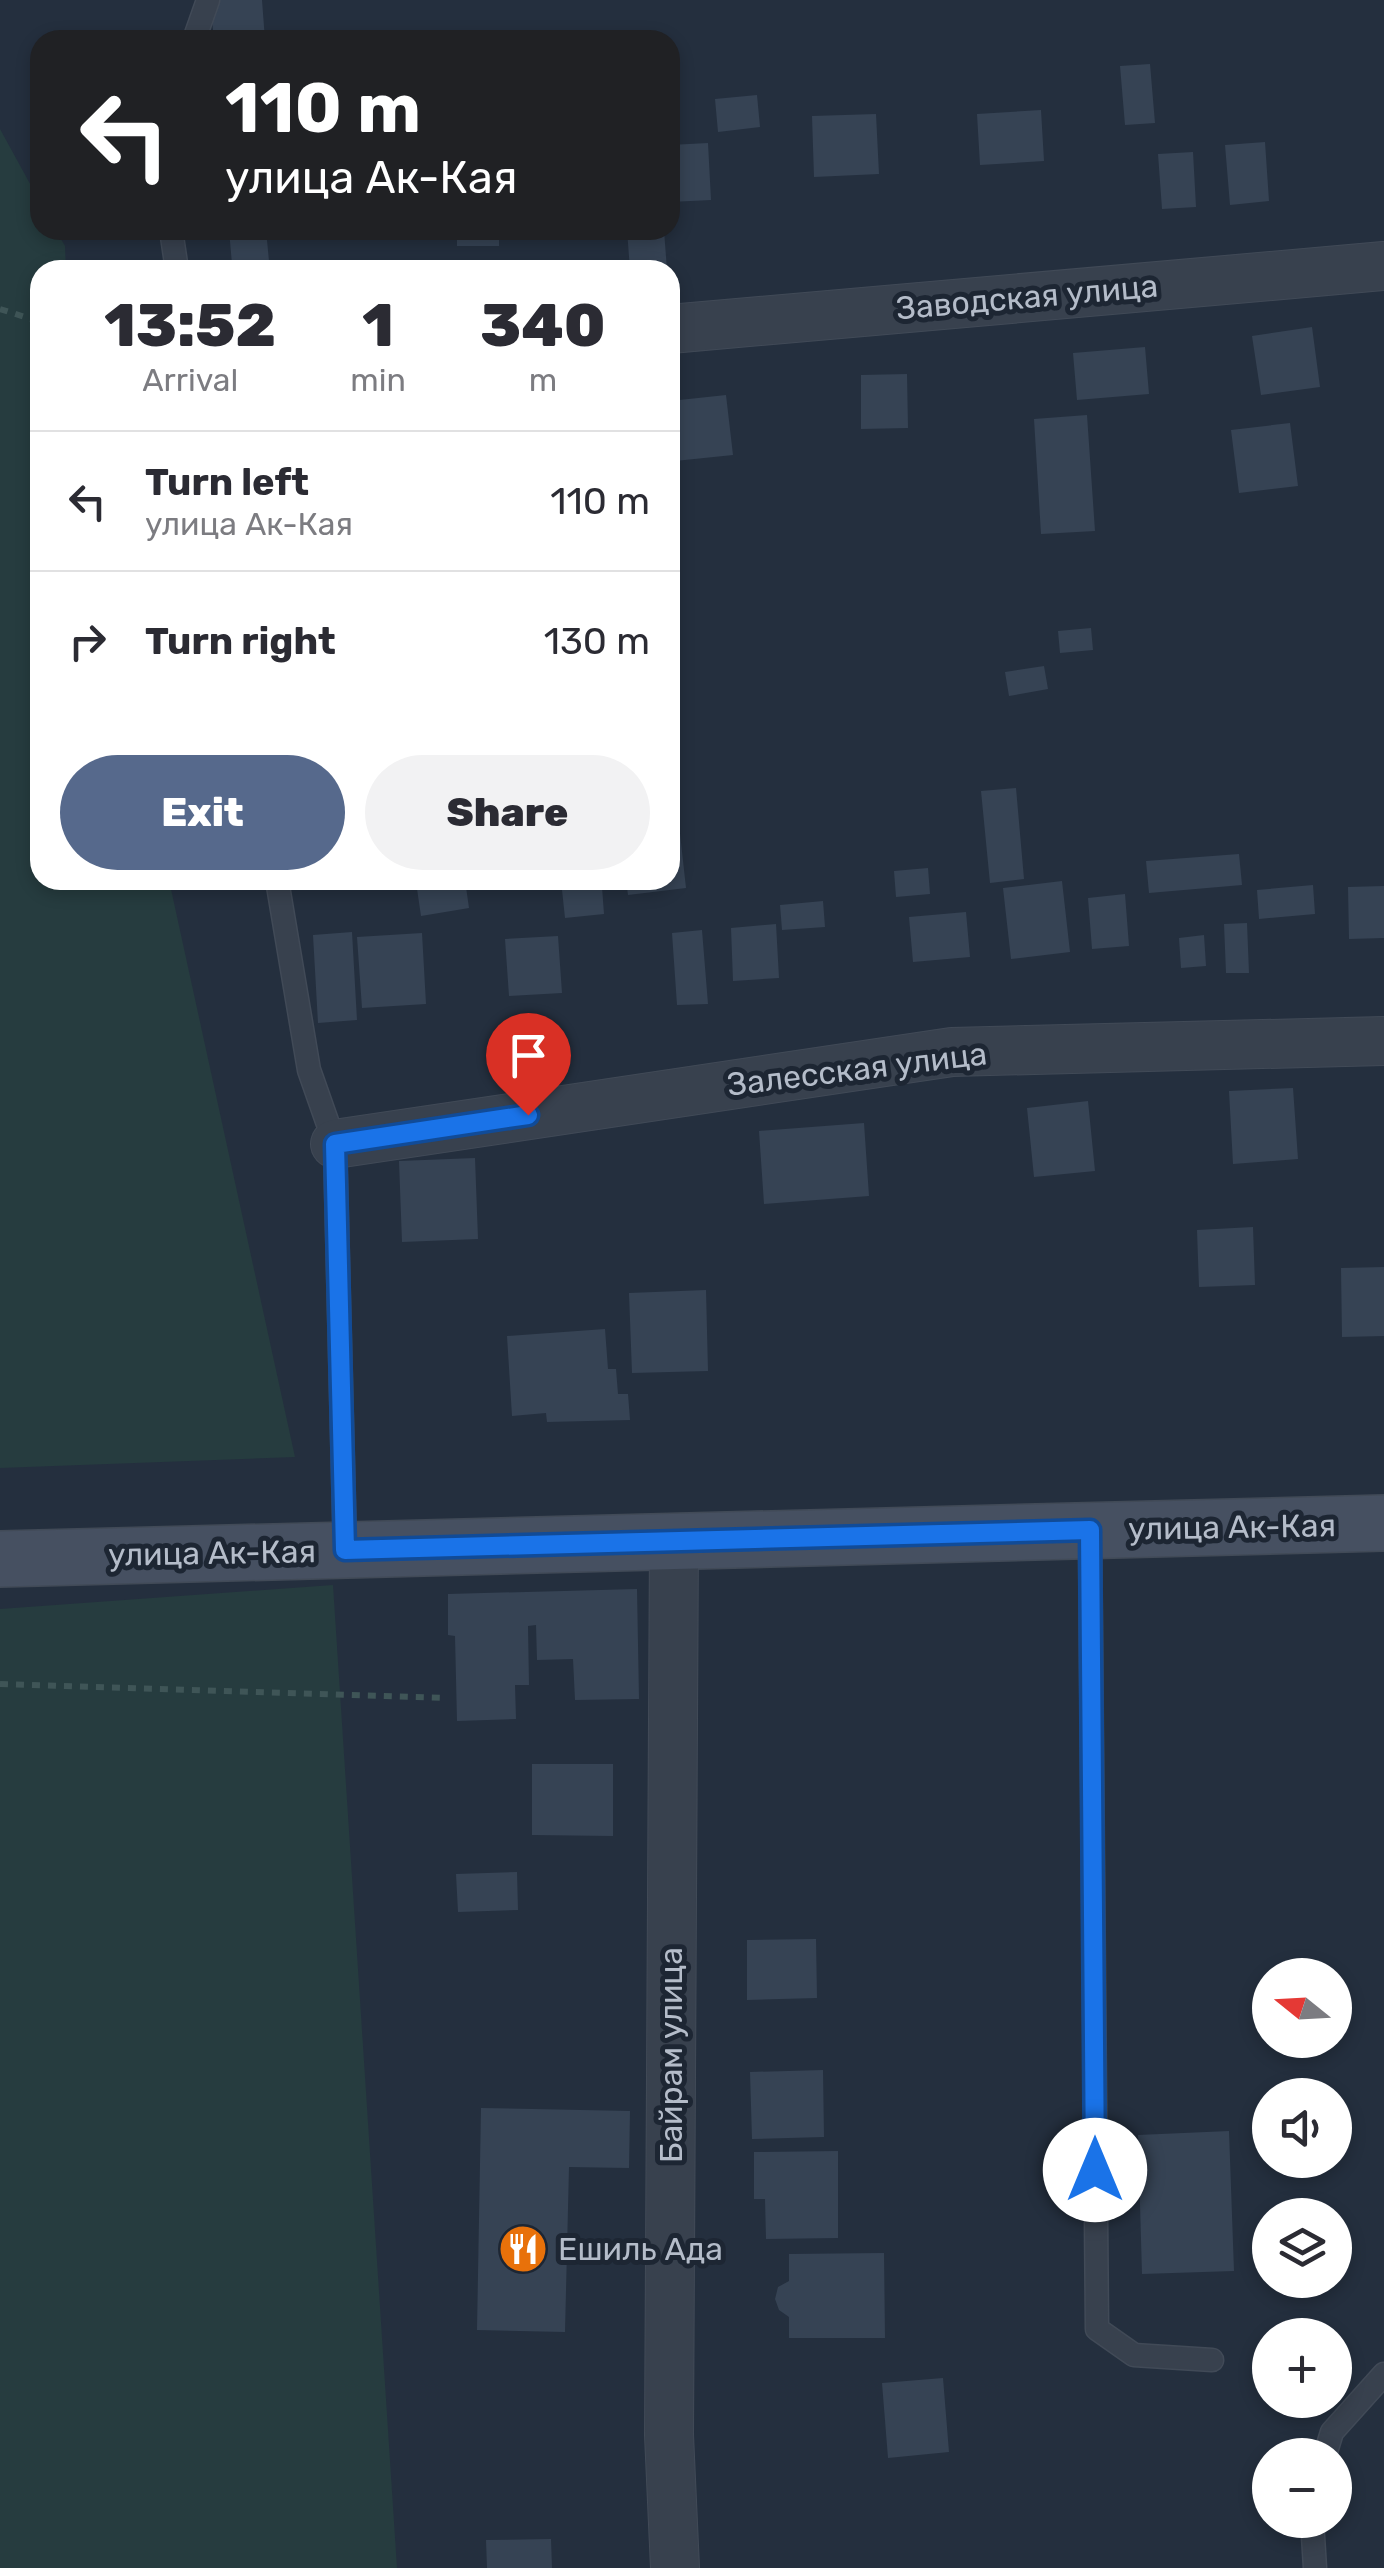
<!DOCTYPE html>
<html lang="en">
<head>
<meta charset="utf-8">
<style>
	body { margin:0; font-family:Rubik,sans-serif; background:#f2f2f3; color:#2b2b33; height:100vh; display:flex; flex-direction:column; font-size:38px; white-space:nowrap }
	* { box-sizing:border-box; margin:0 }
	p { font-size:32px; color:#7c7c81 }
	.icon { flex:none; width:55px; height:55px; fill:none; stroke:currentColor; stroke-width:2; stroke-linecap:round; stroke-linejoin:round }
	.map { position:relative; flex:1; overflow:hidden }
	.details { position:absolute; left:30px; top:260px; width:650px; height:630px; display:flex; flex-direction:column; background:#fff; border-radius:30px; box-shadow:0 5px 15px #0003 }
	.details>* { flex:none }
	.top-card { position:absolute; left:30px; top:30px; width:650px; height:210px; border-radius:30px; box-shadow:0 5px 15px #0003; background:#202124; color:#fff; overflow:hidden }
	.needle { width:65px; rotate:288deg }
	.fabs { position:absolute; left:1252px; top:1958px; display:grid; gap:20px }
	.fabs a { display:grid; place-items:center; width:100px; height:100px; border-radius:50%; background:#fff; box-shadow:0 5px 15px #0003; font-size:50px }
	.pin { position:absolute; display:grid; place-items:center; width:85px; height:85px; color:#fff; margin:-102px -42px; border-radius:50% 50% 50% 0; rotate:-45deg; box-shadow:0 0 10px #0007 }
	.pin .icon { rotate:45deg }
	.me { position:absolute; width:110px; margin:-55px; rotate:0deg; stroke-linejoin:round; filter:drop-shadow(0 0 8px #0008) }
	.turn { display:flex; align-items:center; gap:35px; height:210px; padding:0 30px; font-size:45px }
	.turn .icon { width:130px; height:130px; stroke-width:2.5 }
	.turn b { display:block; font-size:70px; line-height:85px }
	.eta { display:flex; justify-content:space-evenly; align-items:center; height:170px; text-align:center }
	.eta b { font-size:60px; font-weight:800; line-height:70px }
	.button { display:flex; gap:20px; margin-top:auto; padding:20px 30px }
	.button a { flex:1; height:115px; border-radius:60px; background:#56698c; color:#fff; font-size:40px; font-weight:800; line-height:115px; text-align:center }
	.button a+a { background:#f2f2f3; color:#2b2b33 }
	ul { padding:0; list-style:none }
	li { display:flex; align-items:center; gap:30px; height:140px; padding:0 30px; border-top:2px solid #e1e1e2 }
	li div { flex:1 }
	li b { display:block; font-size:38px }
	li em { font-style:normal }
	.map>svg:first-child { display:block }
	.green { fill:#263c3f }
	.building { fill:#364354 }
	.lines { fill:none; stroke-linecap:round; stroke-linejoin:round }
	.service-casing { stroke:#414a57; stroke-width:25 }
	.minor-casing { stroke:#414a57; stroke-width:50 }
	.secondary-casing { stroke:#414a57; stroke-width:58 }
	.path { stroke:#3f5557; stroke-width:6; stroke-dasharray:8 8; stroke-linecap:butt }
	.service { stroke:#38414e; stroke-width:22 }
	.minor { stroke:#38414e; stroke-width:48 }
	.secondary { stroke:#465061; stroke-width:55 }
	.route-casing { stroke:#114b97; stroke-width:25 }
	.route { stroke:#1a73e8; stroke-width:18 }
	.labels { text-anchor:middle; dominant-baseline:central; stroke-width:10; stroke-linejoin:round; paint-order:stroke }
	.street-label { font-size:32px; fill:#b4bcc9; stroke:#1d2633 }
	.poi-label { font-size:32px; fill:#b4bcc9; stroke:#1d2633; text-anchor:start }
</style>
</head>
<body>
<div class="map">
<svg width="1384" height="2568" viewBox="0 0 1384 2568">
	<rect width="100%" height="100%" fill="#242f3e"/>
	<path class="green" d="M0,129l40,73v28h16l9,16 1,24h-26v610h129l126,577 -295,11z
		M333,1585l64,983h-397v-959z"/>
	<path class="building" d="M210,0h52l3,40h-51z
		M1150,64l5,59 -30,2 -5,-59z
		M757,95l3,32 -42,5 -3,-33z
		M1041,110l3,51 -64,4 -3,-51z
		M876,114l3,60 -65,3 -2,-61z
		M1265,142l4,59 -39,4 -5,-60z
		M708,143l3,57 -41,2v-57z
		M1193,152l3,55 -34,2 -4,-55z
		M229,230h37l3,31 -37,3z
		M278,230h28v6l-28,2z
		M457,230h42v16h-42z
		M627,230h37l3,40h-37z
		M1312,327l8,60 -59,8 -9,-59z
		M1145,347l4,47 -72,6 -4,-47z
		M907,374l1,54 -47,1v-54z
		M726,395l7,60 -58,6 -5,-60z
		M1087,415l8,116 -54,3 -7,-115z
		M1290,423l8,63 -59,7 -8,-63z
		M1091,628l2,22 -33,3 -2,-22z
		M1044,666l4,23 -39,7 -4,-24z
		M670,770h3l13,118 -58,7 -2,-15h44z
		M1016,788l8,91 -34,4 -9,-92z
		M1239,854l3,31 -93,8 -3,-32z
		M928,868l2,26 -34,3 -2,-26z
		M429,880h36l4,28 -48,8 -5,-34z
		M1062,881l8,71 -59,7 -8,-71z
		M1313,885l2,29 -56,5 -2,-29z
		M1384,886v52l-35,1 -1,-52z
		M602,887l2,27 -39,4 -3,-28z
		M1125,894l4,52 -37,3 -4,-51z
		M823,901l2,26 -43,3 -2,-25z
		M966,912l4,45 -57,5 -4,-45z
		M1247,923l2,50h-23l-2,-49z
		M776,924l3,54 -46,3 -2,-53z
		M702,930l6,74 -31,1 -5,-72z
		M352,932l5,88 -39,3 -5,-88z
		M422,933l4,71 -64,4 -5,-71z
		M1204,935l2,31 -25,2 -2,-30z
		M558,936l4,57 -53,3 -4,-57z
		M1293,1088l5,71 -65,5 -4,-73z
		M1088,1101l7,70 -61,6 -7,-69z
		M864,1123l5,73 -105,8 -5,-73z
		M475,1158l3,81 -76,3 -3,-81z
		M1253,1227l2,58 -56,2 -2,-57z
		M1384,1267v69l-42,1 -1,-69z
		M706,1290l2,81 -76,2 -3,-80z
		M605,1329l3,40h8l2,25h10l2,26 -83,2 -1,-9 -34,3 -5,-80z
		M637,1589l2,110 -64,1 -2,-41 -36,1 -1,-35 -8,1 1,59h-14l1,34 -59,2 -2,-85 -7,-1v-41z
		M532,1764h81v72l-81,-1z
		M517,1872l1,38 -60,2 -2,-38z
		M816,1939l1,59 -70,2v-60z
		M823,2070l1,67 -72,2 -2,-67z
		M481,2108l149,3 -1,57 -60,-1 -4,165 -88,-2z
		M1229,2131l5,140 -92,3 -4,-139z
		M838,2151v87l-72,1 -1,-40h-11v-47z
		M884,2253l1,85h-96v-21l-10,-7 -4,-11 3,-12 11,-6v-27z
		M943,2378l6,74 -61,6 -6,-75z
		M551,2539l1,29h-65l-1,-28z"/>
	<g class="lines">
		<g class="service-casing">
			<path id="service" d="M194,40l14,-40
				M171,230l6,40
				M277,880l32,190 26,74 10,406
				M1090,1530l7,799 37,26 78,5
				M1325,2455l7,-23 52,-58
				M1312,2520l3,48"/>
		</g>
		<g class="minor-casing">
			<path id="minor" d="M670,329l714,-63
				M335,1144l617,-92 432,-11
				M674,1541l-5,894 6,133"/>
		</g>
		<g class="secondary-casing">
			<path id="secondary" d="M0,1559l1384,-36"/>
		</g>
		<path class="path" d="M0,309l40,13
			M0,1684l445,14"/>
		<use href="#service" class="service"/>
		<use href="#minor" class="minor"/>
		<use href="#secondary" class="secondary"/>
	</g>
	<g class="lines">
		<g class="route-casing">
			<path id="route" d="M528,1115l-193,29 10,406 745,-20 5,640"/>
		</g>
		<use href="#route" class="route"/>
	</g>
	<defs>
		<g id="restaurant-disc" transform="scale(2.5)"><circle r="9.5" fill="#e8710a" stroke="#1d2633"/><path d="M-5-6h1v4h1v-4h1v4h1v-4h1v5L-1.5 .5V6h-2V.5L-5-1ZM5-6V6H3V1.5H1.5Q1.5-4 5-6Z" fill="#fff"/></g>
	</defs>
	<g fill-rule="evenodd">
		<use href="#restaurant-disc" x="523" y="2249"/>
	</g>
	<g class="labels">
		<g class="street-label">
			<text transform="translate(1027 297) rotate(-5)">Заводская улица</text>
			<text transform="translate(857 1069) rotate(-7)">Залесская улица</text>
			<text transform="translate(1232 1527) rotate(-1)">улица Ак-Кая</text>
			<text transform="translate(212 1553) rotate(-1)">улица Ак-Кая</text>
			<text transform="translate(671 2055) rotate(-90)">Байрам улица</text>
		</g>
		<g class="poi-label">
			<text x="558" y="2249">Ешиль Ада</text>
		</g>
	</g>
</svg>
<div class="fabs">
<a><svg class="needle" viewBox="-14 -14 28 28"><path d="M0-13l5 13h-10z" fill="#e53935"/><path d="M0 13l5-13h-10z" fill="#7c7c81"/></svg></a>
<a><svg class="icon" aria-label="sound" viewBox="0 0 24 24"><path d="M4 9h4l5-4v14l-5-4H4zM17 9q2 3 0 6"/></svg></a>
<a><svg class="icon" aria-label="layers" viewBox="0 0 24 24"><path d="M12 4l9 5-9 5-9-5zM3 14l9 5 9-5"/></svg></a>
<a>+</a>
<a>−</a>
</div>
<div class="pin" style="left:528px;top:1115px;background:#d93025"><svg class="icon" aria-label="arrive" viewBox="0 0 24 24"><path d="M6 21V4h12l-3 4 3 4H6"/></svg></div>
<svg class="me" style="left:1095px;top:2170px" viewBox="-20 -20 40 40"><circle r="19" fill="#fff"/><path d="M0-13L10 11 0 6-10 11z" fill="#1a73e8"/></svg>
<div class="top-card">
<div class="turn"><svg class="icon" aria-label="left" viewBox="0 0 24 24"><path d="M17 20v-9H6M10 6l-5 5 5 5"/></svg><div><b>110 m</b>улица Ак-Кая</div></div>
</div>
<section class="details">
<div class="eta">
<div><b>13:52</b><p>Arrival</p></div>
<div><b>1</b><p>min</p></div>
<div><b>340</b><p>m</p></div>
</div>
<ul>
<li><svg class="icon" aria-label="left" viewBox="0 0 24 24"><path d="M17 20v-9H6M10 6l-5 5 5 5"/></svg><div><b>Turn left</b><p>улица Ак-Кая</p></div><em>110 m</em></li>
<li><svg class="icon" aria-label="right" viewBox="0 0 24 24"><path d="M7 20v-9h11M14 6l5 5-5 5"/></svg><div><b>Turn right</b></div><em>130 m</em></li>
</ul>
<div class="button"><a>Exit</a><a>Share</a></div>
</section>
</div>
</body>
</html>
